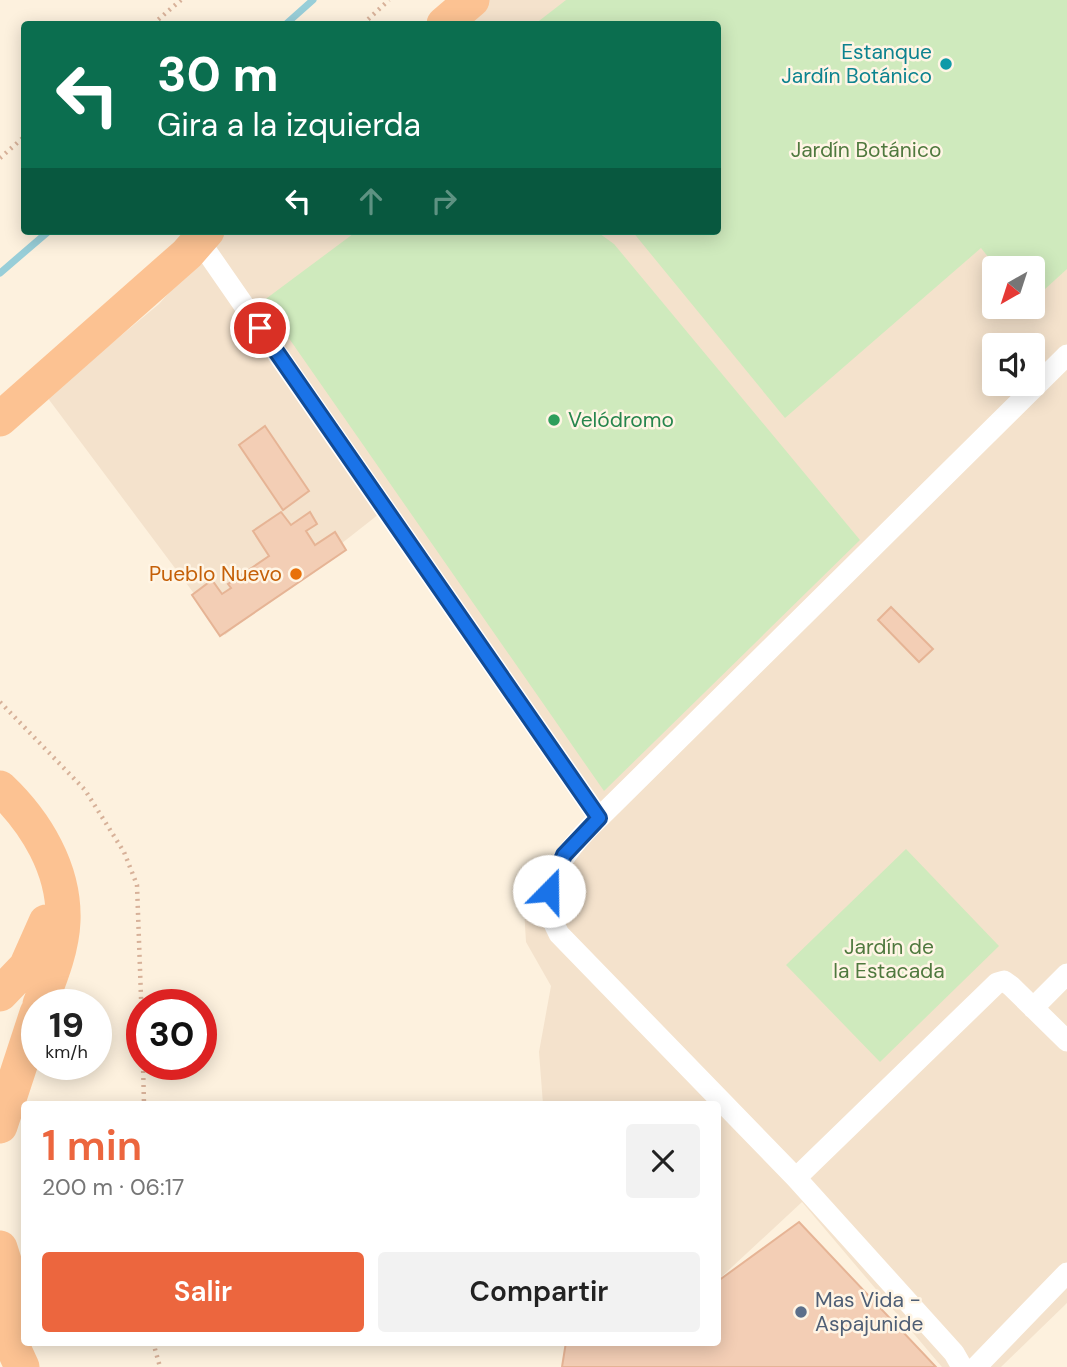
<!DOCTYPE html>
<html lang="es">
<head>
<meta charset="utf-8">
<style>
	body { margin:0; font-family:"DM Sans",sans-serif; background:#f2f2f2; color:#222; height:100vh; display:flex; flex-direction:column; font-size:26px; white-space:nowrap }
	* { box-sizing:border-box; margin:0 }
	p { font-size:23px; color:#767676 }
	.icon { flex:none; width:38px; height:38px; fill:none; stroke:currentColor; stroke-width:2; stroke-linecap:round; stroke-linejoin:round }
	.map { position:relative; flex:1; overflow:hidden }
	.details { position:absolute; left:21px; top:1101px; width:700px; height:245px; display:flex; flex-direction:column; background:#fff; border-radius:7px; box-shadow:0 4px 18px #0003 }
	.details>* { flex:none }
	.guide { position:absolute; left:21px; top:21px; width:700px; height:214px; border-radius:7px; box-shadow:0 4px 18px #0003; background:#0b6e4f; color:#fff; overflow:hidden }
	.needle { width:46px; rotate:219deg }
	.fabs { position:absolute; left:982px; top:256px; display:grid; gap:14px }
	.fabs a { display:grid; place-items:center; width:63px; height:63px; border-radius:7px; background:#fff; box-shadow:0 4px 18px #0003; font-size:35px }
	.speed { position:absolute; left:21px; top:989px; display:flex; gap:14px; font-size:35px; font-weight:700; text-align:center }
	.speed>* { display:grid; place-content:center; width:91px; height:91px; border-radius:50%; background:#fff; box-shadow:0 4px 18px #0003; line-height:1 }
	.speed small { font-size:18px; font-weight:400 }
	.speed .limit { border:10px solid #d22; background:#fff; color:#111 }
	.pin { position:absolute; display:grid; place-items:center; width:60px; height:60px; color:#fff; margin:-30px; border:4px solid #fff; border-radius:50%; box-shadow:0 2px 7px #0007 }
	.me { position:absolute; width:77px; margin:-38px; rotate:22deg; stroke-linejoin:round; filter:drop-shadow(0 0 5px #0008) }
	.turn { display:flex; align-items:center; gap:24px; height:147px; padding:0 21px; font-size:32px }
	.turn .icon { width:91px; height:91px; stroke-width:2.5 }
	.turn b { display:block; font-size:49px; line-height:60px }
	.lanes { display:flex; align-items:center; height:66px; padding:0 21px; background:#0003; justify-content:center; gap:35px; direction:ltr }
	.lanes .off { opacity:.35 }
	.round { display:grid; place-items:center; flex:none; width:74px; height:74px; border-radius:7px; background:#f2f2f2 }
	.head { display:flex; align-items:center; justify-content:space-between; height:119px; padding:0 21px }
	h1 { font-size:42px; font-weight:600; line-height:52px; color:#ec663e }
	.cta { display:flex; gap:14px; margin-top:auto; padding:14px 21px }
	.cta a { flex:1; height:80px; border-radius:7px; background:#ec663e; color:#fff; font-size:28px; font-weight:600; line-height:80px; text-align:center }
	.cta a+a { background:#f2f2f2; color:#222 }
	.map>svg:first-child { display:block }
	.residential { fill:#f4e2cc; fill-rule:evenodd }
	.green { fill:#cfeabd }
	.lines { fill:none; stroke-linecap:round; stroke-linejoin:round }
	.stream { stroke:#98ced8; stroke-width:7 }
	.building { fill:#f3ceb5; stroke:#e6b495; stroke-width:2 }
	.path { stroke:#d7b199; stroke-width:4.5; stroke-dasharray:2 5; stroke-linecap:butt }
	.minor { stroke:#fff; stroke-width:21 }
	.trunk { stroke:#fcc292; stroke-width:35 }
	.route-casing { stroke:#114b97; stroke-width:18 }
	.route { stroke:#1a73e8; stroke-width:12 }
	.culture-dot { fill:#0f9aa8; stroke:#fff5e5; stroke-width:2.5 }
	.leisure-dot { fill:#2e9e5b; stroke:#fff5e5; stroke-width:2.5 }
	.food-dot { fill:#e8710a; stroke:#fff5e5; stroke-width:2.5 }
	.service-dot { fill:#5c6f8a; stroke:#fff5e5; stroke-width:2.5 }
	.labels { text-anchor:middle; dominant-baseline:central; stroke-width:5; stroke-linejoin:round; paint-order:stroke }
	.culture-label { font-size:21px; fill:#0d838f; stroke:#fff5e5; text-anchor:end }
	.park-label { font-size:21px; fill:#4f793e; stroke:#fff5e5 }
	.leisure-label { font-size:21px; fill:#27864d; stroke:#fff5e5; text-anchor:start }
	.food-label { font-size:21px; fill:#c56008; stroke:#fff5e5; text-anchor:end }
	.service-label { font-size:21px; fill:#4e5e75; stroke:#fff5e5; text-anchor:start }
</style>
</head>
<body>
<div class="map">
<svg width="1067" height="1367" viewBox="0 0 1067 1367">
	<rect width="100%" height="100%" fill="#fdf1de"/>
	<path class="residential" d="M478,0h589v1303l-66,64h-59l-140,-165 -84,78v-176h-175l-4,-52 12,-66 -25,-44 -2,-34 11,-30 55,-56 -211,-308 -154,121 -178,-238 112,-93 65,-73h494v-207h-261zM994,268h38v38h-38zM994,345h38v38h-38z"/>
	<path class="green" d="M566,0h501v269l-34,31 -1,-32h-35l-16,-20 -196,170 -153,-187h86v-207h-183z
		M357,231h239l18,13 246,296 -256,251 -341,-490z
		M906,849l93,97 -119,116 -94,-97z"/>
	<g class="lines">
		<path class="stream" d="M286,24l27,-24
			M0,273l49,-42"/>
	</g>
	<path class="building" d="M265,426l44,65 -26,19 -44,-65z
		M281,512l10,13 19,-13 7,12 -11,7 9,14 20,-13 11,18 -126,86 -28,-41 20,-15 10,14 9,-6 -3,-4 41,-28 -16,-25z
		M891,607l42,42 -14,13 -41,-42z
		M799,1222l137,145h-374l4,-25h152v-61z"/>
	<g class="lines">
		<path class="path" d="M153,24l28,-24
			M363,24l26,-24
			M0,158l24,-21
			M0,702l85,88 39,62 13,33 5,140
			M143,1064l1,40
			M153,1342l7,25"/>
		<path class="minor" d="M198,239l401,579c-33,32 -66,69 -40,116l237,244 158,175 8,14
			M599,818l468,-463
			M1033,1008l34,-34
			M796,1178l201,-195 7,-2 7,5 56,55
			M976,1367l91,-94"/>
		<path class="trunk" d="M444,24l28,-24
			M0,419l187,-165 20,-23
			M0,788c36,34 65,82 63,133 -1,28 -13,57 -23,83
			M0,994l26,-27 20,-45
			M0,1126l37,-113
			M0,1248l24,76
			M0,1319l22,48"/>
	</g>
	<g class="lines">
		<g class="route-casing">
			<path id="route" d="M260,328l339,490 -35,37 -15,36"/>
		</g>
		<use href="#route" class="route"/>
	</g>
	<circle class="culture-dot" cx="946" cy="64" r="7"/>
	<circle class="leisure-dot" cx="554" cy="420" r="7"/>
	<circle class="food-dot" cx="296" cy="574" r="7"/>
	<circle class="service-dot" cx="801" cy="1312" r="7"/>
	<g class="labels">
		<g class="culture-label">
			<text x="932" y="52">Estanque<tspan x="932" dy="24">Jardín Botánico</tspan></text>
		</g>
		<g class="park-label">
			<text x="866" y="150">Jardín Botánico</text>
			<text x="889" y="947">Jardín de<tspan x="889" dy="24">la Estacada</tspan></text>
		</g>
		<g class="leisure-label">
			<text x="568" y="420">Velódromo</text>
		</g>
		<g class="food-label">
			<text x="282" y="574">Pueblo Nuevo</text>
		</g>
		<g class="service-label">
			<text x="815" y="1300">Mas Vida -<tspan x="815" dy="24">Aspajunide</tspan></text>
		</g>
	</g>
</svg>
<div class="fabs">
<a><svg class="needle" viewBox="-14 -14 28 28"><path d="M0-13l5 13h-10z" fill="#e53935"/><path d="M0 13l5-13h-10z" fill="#767676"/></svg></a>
<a><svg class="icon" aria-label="sound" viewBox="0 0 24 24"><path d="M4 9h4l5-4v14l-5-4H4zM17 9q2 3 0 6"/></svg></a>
</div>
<div class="speed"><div>19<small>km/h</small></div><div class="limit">30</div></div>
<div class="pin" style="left:260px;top:328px;background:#d93025"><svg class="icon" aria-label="arrive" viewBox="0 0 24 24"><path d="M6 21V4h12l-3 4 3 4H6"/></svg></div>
<svg class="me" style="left:549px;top:891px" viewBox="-20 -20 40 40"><circle r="19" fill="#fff"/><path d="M0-13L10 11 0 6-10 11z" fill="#1a73e8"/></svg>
<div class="guide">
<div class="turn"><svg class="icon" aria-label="left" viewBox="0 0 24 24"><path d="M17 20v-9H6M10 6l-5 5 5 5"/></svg><div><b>30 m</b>Gira a la izquierda</div></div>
<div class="lanes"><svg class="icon" aria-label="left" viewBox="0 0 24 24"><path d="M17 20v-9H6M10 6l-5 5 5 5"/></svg><svg class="icon off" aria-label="ahead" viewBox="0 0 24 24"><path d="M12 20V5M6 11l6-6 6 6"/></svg><svg class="icon off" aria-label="right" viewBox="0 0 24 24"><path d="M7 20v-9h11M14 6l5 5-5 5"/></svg></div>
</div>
<section class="details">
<div class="head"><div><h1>1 min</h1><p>200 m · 06:17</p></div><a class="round"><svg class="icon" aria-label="close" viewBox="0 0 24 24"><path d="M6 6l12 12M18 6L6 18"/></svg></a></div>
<div class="cta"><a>Salir</a><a>Compartir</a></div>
</section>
</div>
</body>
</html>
